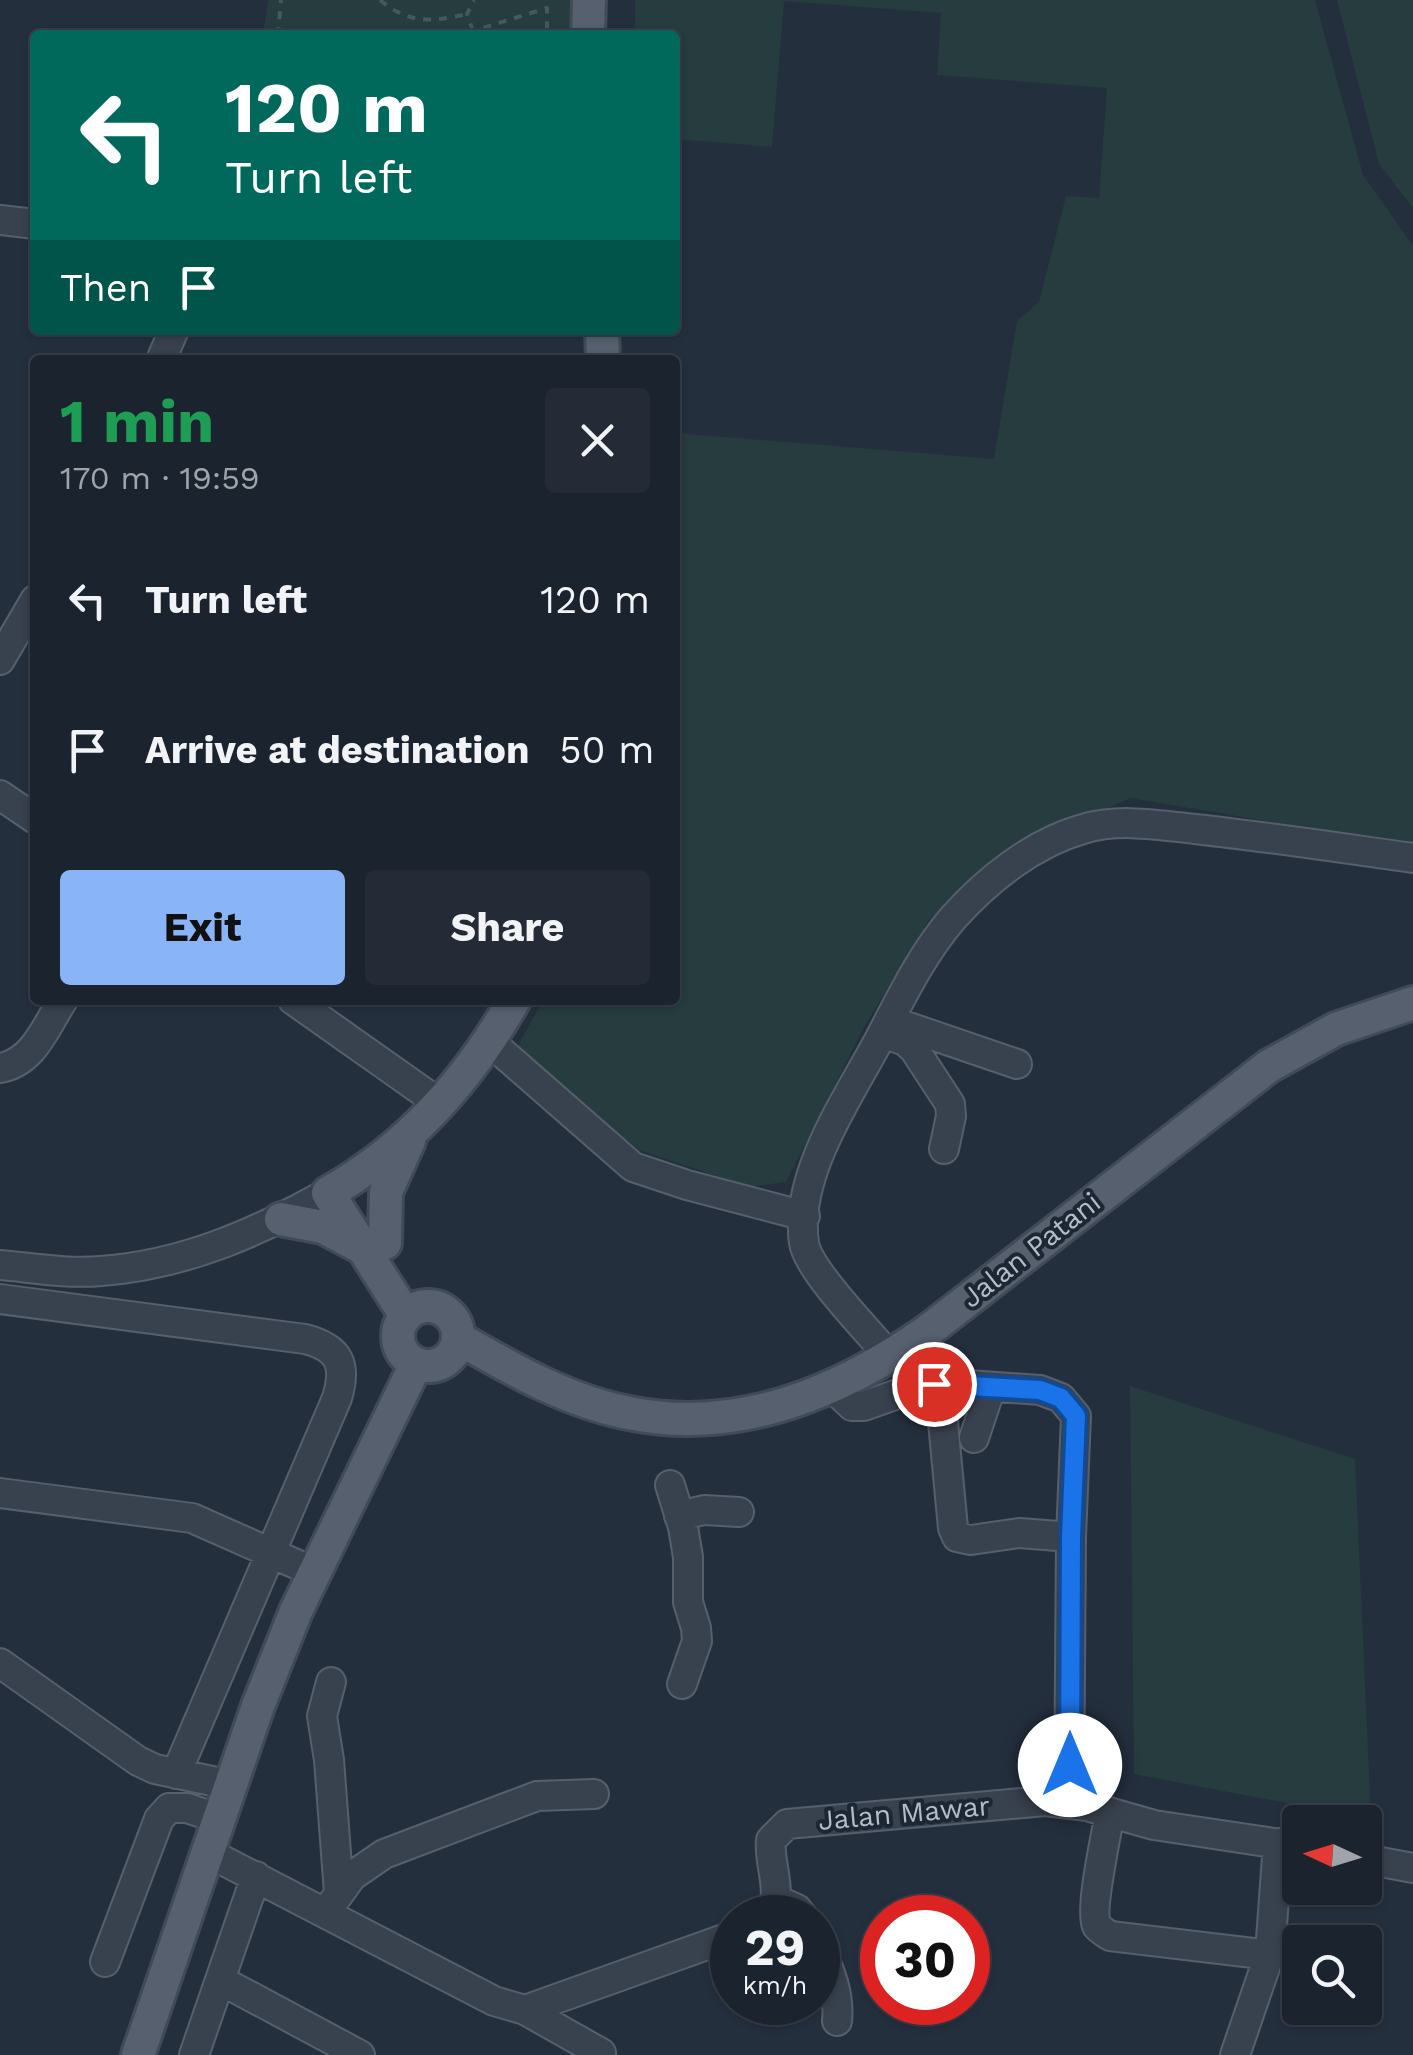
<!DOCTYPE html>
<html lang="en">
<head>
<meta charset="utf-8">
<style>
	body { margin:0; font-family:"Work Sans",sans-serif; background:#242b36; color:#f1f3f6; height:100vh; display:flex; flex-direction:column; font-size:38px; white-space:nowrap }
	* { box-sizing:border-box; margin:0 }
	p { font-size:32px; color:#a0a4aa }
	.icon { flex:none; width:55px; height:55px; fill:none; stroke:currentColor; stroke-width:2; stroke-linecap:round; stroke-linejoin:round }
	.map { position:relative; flex:1; overflow:hidden }
	.drawer { position:absolute; left:30px; top:355px; width:650px; height:650px; display:flex; flex-direction:column; background:#1b232e; border-radius:10px; box-shadow:0 2px 8px #0004,0 0 0 2px #39404a }
	.drawer>* { flex:none }
	.hud { position:absolute; left:30px; top:30px; width:650px; height:305px; border-radius:10px; box-shadow:0 2px 8px #0004,0 0 0 2px #39404a; background:#00695c; color:#fff; overflow:hidden }
	.needle { width:65px; rotate:274deg }
	.tools { position:absolute; left:1282px; top:1805px; display:grid; gap:20px }
	.tools a { display:grid; place-items:center; width:100px; height:100px; border-radius:10px; background:#1b232e; box-shadow:0 2px 8px #0004,0 0 0 2px #39404a; font-size:50px }
	.speed { position:absolute; left:710px; top:1895px; display:flex; gap:20px; font-size:50px; font-weight:700; text-align:center }
	.speed>* { display:grid; place-content:center; width:130px; height:130px; border-radius:50%; background:#1b232e; box-shadow:0 2px 8px #0004,0 0 0 2px #39404a; line-height:1 }
	.speed small { font-size:25px; font-weight:400 }
	.speed .limit { border:15px solid #d22; background:#fff; color:#111 }
	.pin { position:absolute; display:grid; place-items:center; width:85px; height:85px; color:#fff; margin:-42px; border:5px solid #fff; border-radius:50%; box-shadow:0 2px 10px #0007 }
	.me { position:absolute; width:110px; margin:-55px; rotate:0deg; stroke-linejoin:round; filter:drop-shadow(0 0 8px #0008) }
	.turn { display:flex; align-items:center; gap:35px; height:210px; padding:0 30px; font-size:45px }
	.turn .icon { width:130px; height:130px; stroke-width:2.5 }
	.turn b { display:block; font-size:70px; line-height:85px }
	.then { display:flex; align-items:center; height:95px; padding:0 30px; background:#0003; gap:20px; font-size:38px }
	.round { display:grid; place-items:center; flex:none; width:105px; height:105px; border-radius:10px; background:#242b36 }
	.overview { display:flex; align-items:center; justify-content:space-between; height:170px; padding:0 30px }
	h1 { font-size:60px; font-weight:700; line-height:75px; color:#1e9e55 }
	.primary-button { display:flex; gap:20px; margin-top:auto; padding:20px 30px }
	.primary-button a { flex:1; height:115px; border-radius:10px; background:#8ab4f8; color:#111; font-size:40px; font-weight:700; line-height:115px; text-align:center }
	.primary-button a+a { background:#242b36; color:#f1f3f6 }
	ul { padding:0; list-style:none }
	li { display:flex; align-items:center; gap:30px; height:150px; padding:0 30px }
	li div { flex:1 }
	li b { display:block; font-size:38px }
	li em { font-style:normal }
	.map>svg:first-child { display:block }
	.green { fill:#263c3f }
	.lines { fill:none; stroke-linecap:round; stroke-linejoin:round }
	.minor-casing { stroke:#565f6c; stroke-width:32 }
	.major-casing { stroke:#414a57; stroke-width:38 }
	.path { stroke:#44595c; stroke-width:4; stroke-dasharray:8 8; stroke-linecap:butt }
	.minor { stroke:#38414e; stroke-width:28 }
	.major { stroke:#56606e; stroke-width:32 }
	.route-casing { stroke:#114b97; stroke-width:25 }
	.route { stroke:#1a73e8; stroke-width:18 }
	.labels { text-anchor:middle; dominant-baseline:central; stroke-width:8; stroke-linejoin:round; paint-order:stroke }
	.street-label { font-size:28px; fill:#b4bcc9; stroke:#1d2633 }
</style>
</head>
<body>
<div class="map">
<svg width="1413" height="2055" viewBox="0 0 1413 2055">
	<rect width="100%" height="100%" fill="#242f3e"/>
	<path class="green" d="M268,0h305v35h-310z
		M635,0h680l48,175 50,71v600l-283,-48 -122,58 -79,64 -66,109 -77,153 -36,5 -109,-36 -127,-98 29,-53h132v-567l319,26 23,-138 22,-19 27,-106 33,2 8,-110 -170,-13 4,-62 -157,-12 -12,146 -97,-8v-104h-40z
		M1337,0h76v208l-34,-44z
		M1130,1386l225,73 16,360 -237,-45z"/>
	<g class="lines">
		<g class="minor-casing">
			<path id="minor" d="M0,220l35,4
				M161,360l13,-30
				M0,660l35,-60
				M0,795l35,24
				M293,1000l146,103
				M891,1021l126,43
				M883,1033l22,8 9,8 36,55 1,12 -7,33
				M489,1041l144,126 54,18 118,31
				M0,1068c34,-6 46,-42 63,-68
				M0,1265c33,3 68,9 101,6 83,-6 155,-38 227,-78
				M0,1299l305,40c35,9 42,26 32,59l-161,376
				M890,1357c-20,-24 -82,-87 -86,-114 -10,-68 44,-145 75,-203 22,-42 43,-86 74,-122 34,-38 80,-75 130,-89 35,-11 76,-4 112,0 73,8 146,19 218,29
				M942,1383l-1,18 12,127 4,9 14,3 48,-7 52,4
				M833,1388l19,18h12l56,-20 34,-2 86,6 21,8 15,18 -5,121 -2,266
				M974,1438l17,-51
				M670,1485l13,42 5,30v45l8,26 1,13 -15,43
				M0,1493l192,25 122,54
				M679,1516l25,-6 35,2
				M0,1663l138,98 17,8 76,16
				M331,1682l-9,34 7,44 10,133
				M1110,1812c-3,20 -21,99 -13,114 3,4 9,7 13,10l160,19
				M209,1853l285,148 31,9 76,43
				M1365,1859l48,9
				M775,1899l22,10 7,9
				M326,1912l26,-36 32,-22 153,-58 57,-2
				M767,1918c19,-23 1,-52 4,-78l16,-16 258,-23 42,5 67,19 146,22
				M818,1944c11,25 22,49 19,77
				M105,1962l54,-143 10,-11h18l33,11
				M220,1980l140,75
				M525,2010l207,-74
				M194,2055l62,-179
				M1235,2055l35,-102 8,-110"/>
		</g>
		<g class="major-casing">
			<path id="major" d="M588,35l1,-35
				M602,330l1,30
				M281,1219l42,8 36,19
				M385,1243l1,-51 23,-51
				M398 1336a30 30 0 1 1 60 0a30 30 0 1 1-60 0Z
				M406,1316l-78,-123c80,-45 141,-114 186,-193
				M458,1338c55,32 113,65 176,76 108,20 208,-23 295,-84l340,-264 67,-37 77,-26
				M138,2055l120,-349 38,-95 120,-247"/>
		</g>
		<path class="path" d="M380,0c29,24 51,22 87,14
			M473,31l-6,-17 7,-14
			M278,35l3,-35
			M470,35l3,-4 74,-23v27"/>
		<use href="#minor" class="minor"/>
		<use href="#major" class="major"/>
	</g>
	<g class="lines">
		<g class="route-casing">
			<path id="route" d="M934,1384l106,6 21,8 15,18 -5,121 -1,228"/>
		</g>
		<use href="#route" class="route"/>
	</g>
	<g class="labels">
		<g class="street-label">
			<text transform="translate(1031 1250) rotate(-38)">Jalan Patani</text>
			<text transform="translate(904 1813) rotate(-5)">Jalan Mawar</text>
		</g>
	</g>
</svg>
<div class="tools">
<a><svg class="needle" viewBox="-14 -14 28 28"><path d="M0-13l5 13h-10z" fill="#e53935"/><path d="M0 13l5-13h-10z" fill="#a0a4aa"/></svg></a>
<a><svg class="icon" aria-label="search" viewBox="0 0 24 24"><circle cx="10" cy="10" r="6"/><path d="M15 15l6 6"/></svg></a>
</div>
<div class="speed"><div>29<small>km/h</small></div><div class="limit">30</div></div>
<div class="pin" style="left:934px;top:1384px;background:#d93025"><svg class="icon" aria-label="arrive" viewBox="0 0 24 24"><path d="M6 21V4h12l-3 4 3 4H6"/></svg></div>
<svg class="me" style="left:1070px;top:1765px" viewBox="-20 -20 40 40"><circle r="19" fill="#fff"/><path d="M0-13L10 11 0 6-10 11z" fill="#1a73e8"/></svg>
<div class="hud">
<div class="turn"><svg class="icon" aria-label="left" viewBox="0 0 24 24"><path d="M17 20v-9H6M10 6l-5 5 5 5"/></svg><div><b>120 m</b>Turn left</div></div>
<div class="then">Then<svg class="icon" aria-label="arrive" viewBox="0 0 24 24"><path d="M6 21V4h12l-3 4 3 4H6"/></svg></div>
</div>
<section class="drawer">
<div class="overview"><div><h1>1 min</h1><p>170 m · 19:59</p></div><a class="round"><svg class="icon" aria-label="close" viewBox="0 0 24 24"><path d="M6 6l12 12M18 6L6 18"/></svg></a></div>
<ul>
<li><svg class="icon" aria-label="left" viewBox="0 0 24 24"><path d="M17 20v-9H6M10 6l-5 5 5 5"/></svg><div><b>Turn left</b></div><em>120 m</em></li>
<li><svg class="icon" aria-label="arrive" viewBox="0 0 24 24"><path d="M6 21V4h12l-3 4 3 4H6"/></svg><div><b>Arrive at destination</b></div><em>50 m</em></li>
</ul>
<div class="primary-button"><a>Exit</a><a>Share</a></div>
</section>
</div>
</body>
</html>
